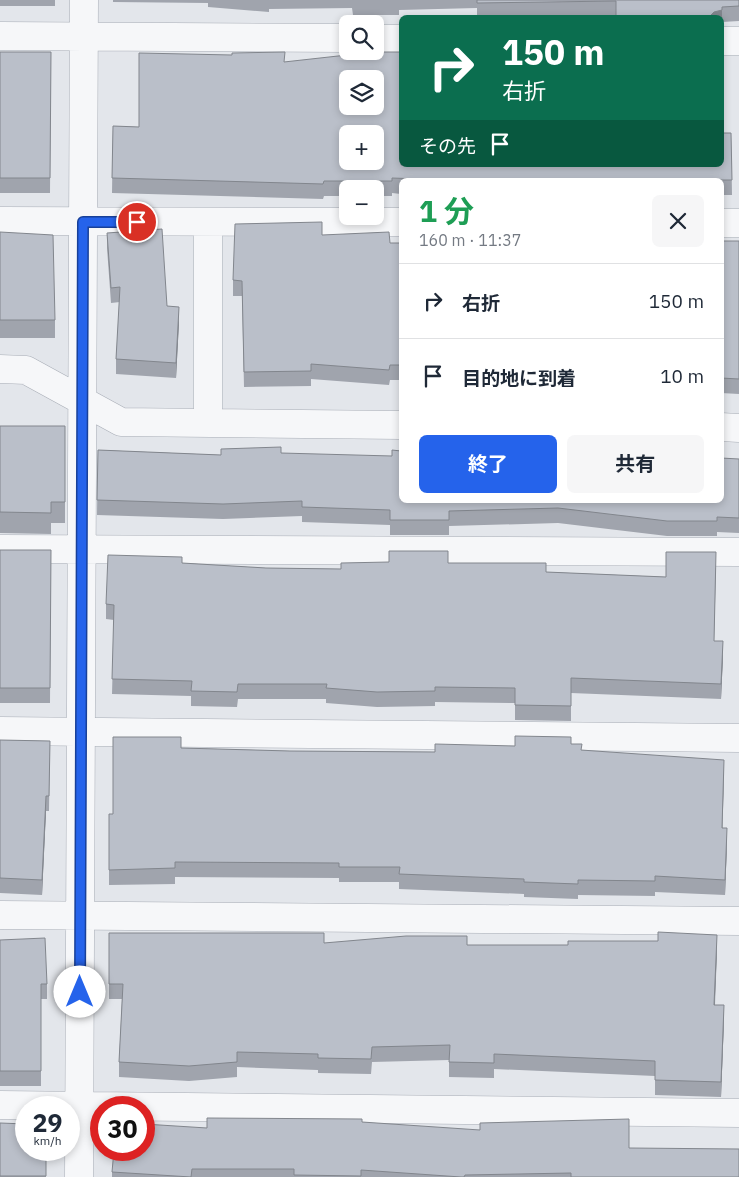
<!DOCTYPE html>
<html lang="ja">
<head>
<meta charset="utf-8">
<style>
	body { margin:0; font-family:"IBM Plex Sans","Noto Sans JP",sans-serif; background:#f6f6f7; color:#1f2937; height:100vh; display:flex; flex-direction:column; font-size:19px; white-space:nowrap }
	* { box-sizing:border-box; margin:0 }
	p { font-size:16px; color:#747a83 }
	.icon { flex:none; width:28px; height:28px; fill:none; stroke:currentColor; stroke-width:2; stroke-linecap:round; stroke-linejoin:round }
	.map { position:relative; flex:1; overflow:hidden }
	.drawer { position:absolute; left:399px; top:178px; width:325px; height:325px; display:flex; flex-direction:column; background:#fff; border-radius:8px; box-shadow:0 2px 8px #0003 }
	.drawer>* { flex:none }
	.guide { position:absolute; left:399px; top:15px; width:325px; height:152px; border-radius:8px; box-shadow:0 2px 8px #0003; background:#0b6e4f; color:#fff; overflow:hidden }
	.controls { position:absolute; left:339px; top:15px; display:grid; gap:10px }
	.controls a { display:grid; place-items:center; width:45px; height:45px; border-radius:8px; background:#fff; box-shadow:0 2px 8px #0003; font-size:25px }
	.speed { position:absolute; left:15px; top:1096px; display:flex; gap:10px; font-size:25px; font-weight:700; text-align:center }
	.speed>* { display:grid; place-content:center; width:65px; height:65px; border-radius:50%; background:#fff; box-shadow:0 2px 8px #0003; line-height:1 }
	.speed small { font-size:12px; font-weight:400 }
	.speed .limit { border:8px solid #d22; background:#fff; color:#111 }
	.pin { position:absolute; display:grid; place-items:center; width:42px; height:42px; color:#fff; margin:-21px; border:2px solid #fff; border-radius:50%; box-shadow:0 1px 5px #0007 }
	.me { position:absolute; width:55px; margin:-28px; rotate:0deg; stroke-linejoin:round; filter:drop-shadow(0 0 4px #0008) }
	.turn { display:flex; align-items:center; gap:18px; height:105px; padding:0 20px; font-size:22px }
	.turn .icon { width:65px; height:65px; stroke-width:2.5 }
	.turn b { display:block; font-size:35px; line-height:42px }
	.then { display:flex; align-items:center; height:48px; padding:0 20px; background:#0003; gap:10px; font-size:19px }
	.round { display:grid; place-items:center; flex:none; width:52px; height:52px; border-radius:8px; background:#f6f6f7 }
	.overview { display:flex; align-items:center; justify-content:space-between; height:85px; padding:0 20px }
	h1 { font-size:30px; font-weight:700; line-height:38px; color:#1e9e55 }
	.primary-button { display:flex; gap:10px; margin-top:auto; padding:10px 20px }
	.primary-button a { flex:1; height:58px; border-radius:8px; background:#2563eb; color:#fff; font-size:20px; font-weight:700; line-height:58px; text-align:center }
	.primary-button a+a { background:#f6f6f7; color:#1f2937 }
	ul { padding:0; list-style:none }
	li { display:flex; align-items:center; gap:15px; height:75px; padding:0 20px; border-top:1px solid #e0e1e3 }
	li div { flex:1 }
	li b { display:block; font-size:19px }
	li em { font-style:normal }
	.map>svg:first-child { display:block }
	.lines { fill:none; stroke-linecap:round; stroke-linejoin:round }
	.street-casing { stroke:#a8adb6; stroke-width:29 }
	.street { stroke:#f6f7f9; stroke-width:28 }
	.wall { fill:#a0a4ad }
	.shaded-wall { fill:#82868d }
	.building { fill:#babfc9; stroke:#82868d; fill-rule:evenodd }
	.route-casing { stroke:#184099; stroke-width:12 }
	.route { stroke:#2563eb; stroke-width:9 }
</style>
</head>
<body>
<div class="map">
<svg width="739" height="1177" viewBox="0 0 739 1177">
	<rect width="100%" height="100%" fill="#e3e6eb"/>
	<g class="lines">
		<g class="street-casing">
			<path id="street" d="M0,36l348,2
				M375,39h26
				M721,41h18
				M0,221l401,1
				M721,223h18
				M0,369l26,1 95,52 280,3
				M208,423v-201
				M721,427l18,1
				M0,549l739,3
				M0,731l739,7
				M0,915l739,6
				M0,1105l739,8
				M79,1177l5,-1177"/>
		</g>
		<use href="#street" class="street"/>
	</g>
	<path class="wall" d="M0,0h55v6h-55z
		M113,0h626v21l-17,1v3l-106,-9 -139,2v-10l-78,2v5h-46l-1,-7 -83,1v3l-61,-5v-4l-95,-1z
		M0,52h51l-1,141h-50z
		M285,62l116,103 321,-32h9l1,62h-11v-15h-320v14l-9,-1v3h-17v-7h-27v7h-24l-1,3 -211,-6 1,-67 26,1z
		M0,232l55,88v18h-55z
		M107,233l72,89 -3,56 -60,-4v-15l4,-57 -9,1 -4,-55z
		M322,235l68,8h11v137h-11l-1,5 -78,-6v7l-67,1 -2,-91h-9v-16z
		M721,241h18v153l-18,-1z
		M0,426h65v97h-14v11l-51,-1z
		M98,450l123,5 60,-2 440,47 18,-41v74l-22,-1v4h-50l-109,-13 -109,3v9h-59v-10l-88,-3v-6l-79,3 -126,-4z
		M0,550h51l-1,153h-50z
		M182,563l84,5 75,1 107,-6 98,9 120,5 50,-9 -2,73 9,15 -2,43 -150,-6v28l-56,-1v-17l-80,-1v4l-58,1 -51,-4v-4h-88l-1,8 -46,-1v-10l-79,-2 2,-74 -8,-1v-15z
		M0,740l50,1 -1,70h-3l-4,84 -42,-2z
		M571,744l10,6 143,25 -2,53 5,15 -2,52 -70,-3v4l-77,-1v4l-54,-2v-3l-125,-5v-7h-60v-4l-164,-1v7l-66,1v-71h4l68,-66 109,3 145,1 80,-6z
		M109,933l215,10 143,2 250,5 -2,55 9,15 -3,77 -66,-2v-19l-161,-7v9l-45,-1v-17l-77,2 -1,12 -53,-1v-3l-81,-3v10l-48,4 -70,-4v-15l3,-63h-13z
		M0,940l47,44v15h-6v87h-41z
		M362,1122l267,26 110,29h-627v-5l95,-44z
		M0,1123l46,27v27h-46z"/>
	<path class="shaded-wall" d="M722,10v15l-1,1v-8h-13l6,-6z
		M179,307v15l-3,56v-15z
		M723,641v15l-2,43v-15z
		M724,760v15l-2,68v-15z
		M46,796v15l-4,84v-15z
		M727,828v15l-2,52v-15z
		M717,935v15l-3,70v-15z
		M724,1005v15l-3,77v-15z"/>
	<path class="building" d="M477,0h262v6l-17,1v3l-8,2 -6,6h-92v-17l-139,2z
		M721,41l1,1v91h9l1,47h-287l-53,-2v3h-68l-1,3 -211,-6 1,-52 26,1v-74l93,2v-2l53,-1 -1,10 90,-10h27v113h320zM348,79h27v27h-27zM348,134h27v27h-27z
		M0,52h51l-1,126h-50z
		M322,222v13l67,-3 1,11h11v122h-11l-1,5 -78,-6v7l-67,1 -2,-91 -9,-1 2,-56z
		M162,229l5,77 12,1 -3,56 -60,-4 4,-72 -9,1 -4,-55z
		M0,232l53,3 2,85h-55z
		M721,241h18v138l-18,-1z
		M0,426h65v76h-14v11l-51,-1z
		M281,447v6l111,3v-6l9,1v49h320v-42l18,1v59l-22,-1v4h-50l-109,-13 -109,3v9h-59v-10l-88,-3v-6l-79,3 -126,-4 1,-50 123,5v-6z
		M0,550h51l-1,138h-50z
		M389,551h59v12h98v9l120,5v-25h50l-2,89h9l-2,43 -150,-6v28l-56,-1v-17l-80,-1v4l-58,1 -51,-4 1,-4h-89l-1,8 -46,-1 1,-10 -80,-2 2,-74 -8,-1 2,-49 74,2v6l84,5 75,1v-6l48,-1z
		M515,736l56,1v7h11l-1,6 143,10 -2,68h5l-2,52 -70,-4v5l-77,-1v4l-54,-2v-3l-125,-5 1,-7h-61v-4l-164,-1v6l-66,2v-56h4v-77h68v11l109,3 145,1v-8l80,2z
		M0,740l50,1 -1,55h-3l-4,84 -42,-2z
		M658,932l59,3 -3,70h10l-3,77 -66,-2v-19l-161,-7v9l-45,-1 1,-17 -78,2 -1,12 -53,-1v-4l-81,-2v10l-48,4 -70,-4 4,-78h-14v-51h215v10l82,-7h61v9h101v-4h90z
		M45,938l2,46h-6v87h-41v-131z
		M207,1118l155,1v3l118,8v-7l149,-4v29l110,1v28h-168v-4l-106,2 -1,2h-3l-100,-7v6l-67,-1v-6h-102l-1,8 -79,-5 2,-22h30v-26l63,4z
		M0,1123l26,1v26h20v26h-46z"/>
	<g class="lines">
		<g class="route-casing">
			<path id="route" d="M80,992l3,-770h54"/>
		</g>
		<use href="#route" class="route"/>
	</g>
</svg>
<div class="controls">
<a><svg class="icon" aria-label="search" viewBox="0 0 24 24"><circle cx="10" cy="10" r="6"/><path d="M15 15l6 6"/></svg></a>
<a><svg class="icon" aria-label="layers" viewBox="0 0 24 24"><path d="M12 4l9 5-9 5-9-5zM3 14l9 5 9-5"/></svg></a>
<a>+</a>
<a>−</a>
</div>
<div class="speed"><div>29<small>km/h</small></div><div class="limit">30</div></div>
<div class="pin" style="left:137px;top:222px;background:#d93025"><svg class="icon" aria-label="arrive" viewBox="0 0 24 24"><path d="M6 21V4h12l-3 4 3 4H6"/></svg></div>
<svg class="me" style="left:80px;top:992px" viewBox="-20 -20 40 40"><circle r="19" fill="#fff"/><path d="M0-13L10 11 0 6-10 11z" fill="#2563eb"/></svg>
<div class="guide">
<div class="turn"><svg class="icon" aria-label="right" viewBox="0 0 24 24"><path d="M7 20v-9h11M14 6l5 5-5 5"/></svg><div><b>150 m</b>右折</div></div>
<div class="then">その先<svg class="icon" aria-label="arrive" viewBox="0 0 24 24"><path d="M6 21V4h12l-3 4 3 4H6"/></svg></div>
</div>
<section class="drawer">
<div class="overview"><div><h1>1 分</h1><p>160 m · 11:37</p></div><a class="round"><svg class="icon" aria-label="close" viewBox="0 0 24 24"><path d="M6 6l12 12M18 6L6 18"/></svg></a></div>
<ul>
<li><svg class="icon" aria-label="right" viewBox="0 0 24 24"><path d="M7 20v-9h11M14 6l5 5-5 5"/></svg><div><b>右折</b></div><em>150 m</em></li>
<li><svg class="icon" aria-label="arrive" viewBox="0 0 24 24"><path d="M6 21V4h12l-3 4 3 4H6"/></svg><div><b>目的地に到着</b></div><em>10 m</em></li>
</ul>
<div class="primary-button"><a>終了</a><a>共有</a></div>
</section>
</div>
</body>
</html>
